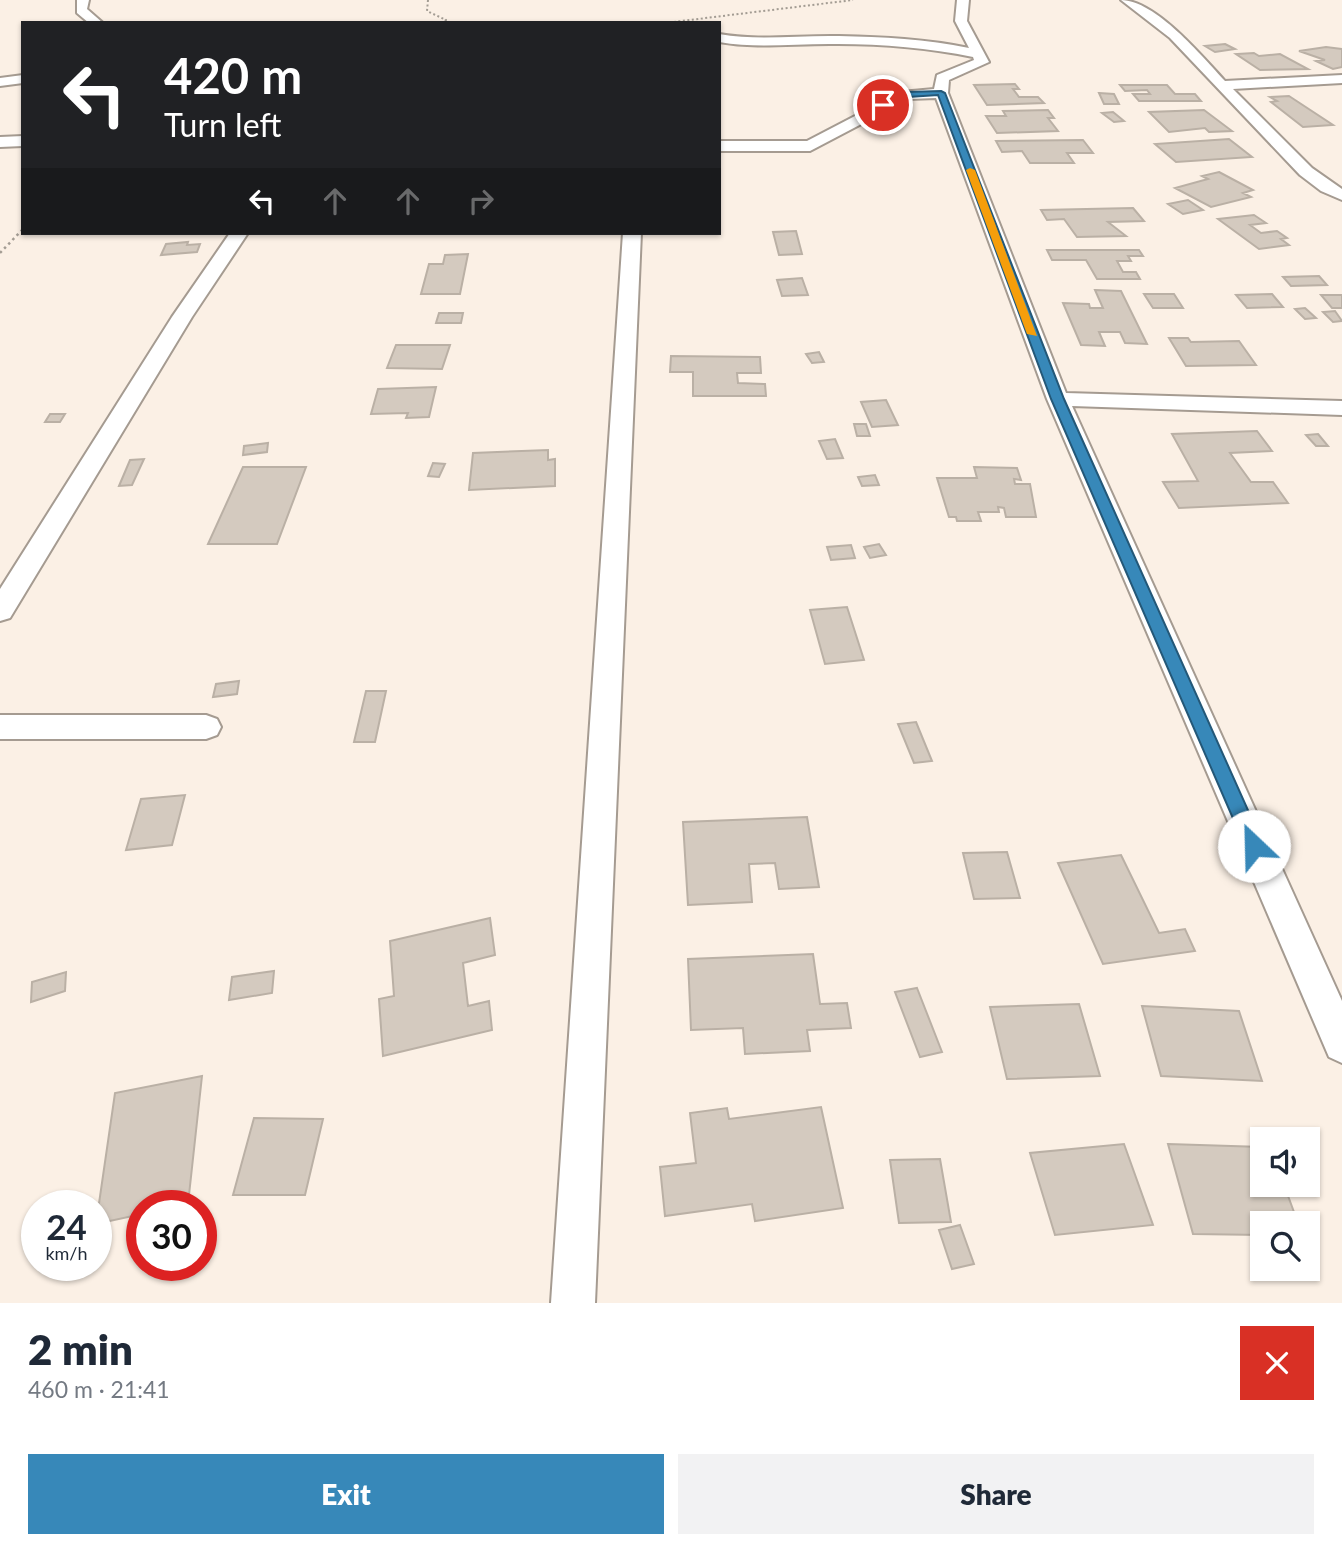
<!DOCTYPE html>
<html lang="en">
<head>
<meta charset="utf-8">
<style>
	body { margin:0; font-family:Lato,sans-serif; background:#f2f2f3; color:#1f2937; height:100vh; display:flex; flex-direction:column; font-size:26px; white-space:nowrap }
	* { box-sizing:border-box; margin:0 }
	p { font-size:23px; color:#747a83 }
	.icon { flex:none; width:38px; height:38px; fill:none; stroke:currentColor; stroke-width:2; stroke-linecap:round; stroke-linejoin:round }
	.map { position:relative; height:1303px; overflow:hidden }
	.sheet { display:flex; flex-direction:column; background:#fff; flex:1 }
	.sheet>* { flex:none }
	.guide { position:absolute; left:21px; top:21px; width:700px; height:214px; border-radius:0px; box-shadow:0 2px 5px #0004; background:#202124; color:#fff; overflow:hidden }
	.tools { position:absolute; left:1250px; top:1127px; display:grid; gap:14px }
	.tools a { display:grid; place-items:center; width:70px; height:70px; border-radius:0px; background:#fff; box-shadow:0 2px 5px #0004; font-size:35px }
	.speed { position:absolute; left:21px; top:1190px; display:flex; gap:14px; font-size:35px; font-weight:700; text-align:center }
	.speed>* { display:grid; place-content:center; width:91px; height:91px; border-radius:50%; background:#fff; box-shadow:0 2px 5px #0004; line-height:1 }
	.speed small { font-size:18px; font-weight:400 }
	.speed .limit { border:10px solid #d22; background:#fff; color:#111 }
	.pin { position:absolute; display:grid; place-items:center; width:60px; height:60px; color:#fff; margin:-30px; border:4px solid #fff; border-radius:50%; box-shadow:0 2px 7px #0007 }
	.me { position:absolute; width:77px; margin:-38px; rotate:336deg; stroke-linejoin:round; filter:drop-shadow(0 0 5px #0008) }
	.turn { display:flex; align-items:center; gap:24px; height:147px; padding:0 28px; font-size:32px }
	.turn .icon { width:91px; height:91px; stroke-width:2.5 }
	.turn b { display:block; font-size:49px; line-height:60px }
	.lanes { display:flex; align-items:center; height:66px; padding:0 28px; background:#0003; justify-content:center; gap:35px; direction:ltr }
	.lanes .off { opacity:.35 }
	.round { display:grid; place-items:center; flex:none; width:74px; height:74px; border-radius:0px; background:#f2f2f3 }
	.summary { display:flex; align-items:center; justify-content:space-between; height:119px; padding:0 28px }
	h1 { font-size:42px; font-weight:800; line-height:52px }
	.primary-button { display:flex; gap:14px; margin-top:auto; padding:14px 28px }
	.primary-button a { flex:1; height:80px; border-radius:0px; background:#3788b9; color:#fff; font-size:28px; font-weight:800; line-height:80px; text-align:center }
	.primary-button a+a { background:#f2f2f3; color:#1f2937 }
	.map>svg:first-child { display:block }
	.building { fill:#d4cabf; stroke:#bab0a5; stroke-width:2 }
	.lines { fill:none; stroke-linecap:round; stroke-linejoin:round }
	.minor-casing { stroke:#a59b91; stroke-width:4 }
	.path-far1 { stroke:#a39c93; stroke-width:2; stroke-dasharray:2 2.5; stroke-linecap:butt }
	.path { stroke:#a39c93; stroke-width:2.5; stroke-dasharray:2.5 3.5; stroke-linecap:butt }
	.minor { fill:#fff; fill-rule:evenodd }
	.route { fill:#3788b9; stroke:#245878; stroke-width:2 }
	.slow { fill:#f59e0b }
</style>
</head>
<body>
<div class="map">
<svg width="1342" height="1303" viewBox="0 0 1342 1303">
	<rect width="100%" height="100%" fill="#fbf0e5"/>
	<path class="building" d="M1225,44l10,5 -20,3 -10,-6z
		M1326,47l16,2v18l-9,2 -17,-8 9,-1 -26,-9z
		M1254,53l5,3 21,-2 28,15 -48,1 -24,-16z
		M1015,84l4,5h-6l6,8h19l6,6 -57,2 -13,-20z
		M1120,85h47l8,9h20l6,7h-62l-6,-7h17l-3,-4 -22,1z
		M1099,93l15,1 5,10h-15z
		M1289,96l44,29 -30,2 -32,-25 6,-1 -7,-4z
		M1048,110l6,8h-6l10,13 -61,2 -11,-17h20l-3,-5z
		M1204,110l28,21 -23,1 -4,-4 -36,4 -20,-20z
		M1113,112l11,9 -10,1 -12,-9z
		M1229,139l23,18 -76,5 -21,-18z
		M1083,140l10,13h-26l7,10h-44l-8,-12 -20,1 -6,-11z
		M1219,172l34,18 -10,3 8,4 -40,10 -36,-19 33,-9 -6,-3z
		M1188,200l15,10 -20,4 -15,-10z
		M1133,208l11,13 -36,1 18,14 -49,1 -13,-18 -17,1 -6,-10z
		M1254,215l12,8 -16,2 11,8 16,-2 10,7 -6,1 8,6 -30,4 -41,-30z
		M796,231l6,23 -23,1 -6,-23z
		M188,242l-1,3 13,-1 -3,8 -36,3 5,-11z
		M1047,250h92l4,6h-15l3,5h-14l6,11h13l4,7h-43l-11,-19h-34z
		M468,254l-8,40h-39l8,-30h14l2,-9z
		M1319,276l8,9 -36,1 -8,-9z
		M802,278l6,17 -26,1 -5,-16z
		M1095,290l26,1 26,53 -22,-1 -5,-11h-21l6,14 -24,-1 -18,-42 26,1 1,4h13z
		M1144,294h30l9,14h-30z
		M1272,294l11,13 -36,1 -11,-13z
		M1321,295h21v13h-10z
		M1305,308l11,10 -11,1 -10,-10z
		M1335,311l7,10 -9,1 -10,-10z
		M439,313h24l-2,10h-25z
		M1169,338h19l3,4 48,-1 17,24 -70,1z
		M396,345h54l-8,24 -55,-1z
		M819,352l5,10 -12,1 -6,-9z
		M671,356l89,1 1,16h-24l1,10 27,1 1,12h-73v-24h-23z
		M436,387l-7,30 -23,1 2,-5 -37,1 7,-25z
		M886,400l12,25 -26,2 -11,-25z
		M50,414h15l-5,8h-15z
		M854,424h12l4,12h-13z
		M1257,431l15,20 -42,2 21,29h22l15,21 -109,5 -16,-26 35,-1 -26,-47z
		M1318,434l10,12h-12l-10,-11z
		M835,439l8,19 -16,1 -8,-18z
		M268,443l-1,9 -24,3 1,-9z
		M548,450v10l7,-1v27l-86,4 4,-37z
		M144,459l-12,26 -13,1 11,-26z
		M433,463l12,1 -6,13 -11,-1z
		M243,467h63l-29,77h-69z
		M974,467l43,1 4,12 -7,-1 1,5h15l6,33h-30l-2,-9 -6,-1 1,5h-21l3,9h-24l-1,-4h-7l-12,-39h40z
		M875,475l4,10 -17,1 -4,-9z
		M879,544l7,11 -16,3 -6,-11z
		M851,545l4,13 -24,2 -4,-13z
		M847,607l17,53 -39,4 -15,-54z
		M239,681l-2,13 -24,3 3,-13z
		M366,691h20l-11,51h-21z
		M916,722l16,39 -18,2 -16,-39z
		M185,795l-13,50 -46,5 15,-51z
		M807,817l12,70 -40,2 -4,-26 -26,1 3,38 -64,3 -5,-83z
		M1007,852l13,46 -46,1 -11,-46z
		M1121,855l38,78 26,-4 10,22 -92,13 -45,-101z
		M490,918l5,37 -32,8 5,43 21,-5 3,29 -109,26 -4,-57 15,-3 -4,-55z
		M813,954l7,50 27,-1 4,25 -44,2 3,21 -65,3 -2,-26 -52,2 -3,-71z
		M274,971l-2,22 -43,7 3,-23z
		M66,972l-1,19 -34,11 1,-20z
		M917,988l25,64 -22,5 -25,-65z
		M1079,1004l21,72 -93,3 -17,-72z
		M1142,1006l97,5 23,70 -101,-5z
		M202,1076l-14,128 -46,2v8l-46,10 19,-131z
		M821,1107l22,101 -88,13 -3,-17 -87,12 -5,-49 36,-4 -6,-50 37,-5 2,11z
		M254,1118l69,1 -18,76h-72z
		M1124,1144l29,81 -98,10 -25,-82z
		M1168,1144l94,3v38h22l14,38h-36v12l-69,-1z
		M940,1159l11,63 -52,1 -9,-63z
		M960,1225l14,39 -22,5 -13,-39z"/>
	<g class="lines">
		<g class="minor-casing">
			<path id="minor" d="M77,0h12l-2,9 16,14h-14l-12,-10z
				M957,0h12l-2,21 22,41 -40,18 -1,13 118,300 276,8v14l-270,-9 270,595v62l-13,-6 -282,-658 -111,-301 -27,1 -99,52h-91v-10h88l94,-49 33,-3 3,-14 37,-15 -1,-3c-44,-9 -90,-13 -135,-13 -40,-1 -79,5 -119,-2v-8c40,7 80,1 120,2 43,1 88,3 130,12l-14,-27z
				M1121,0c34,0 81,56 104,81l117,-6v8l-109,6 79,79 30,21v11l-21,-9 -21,-16 -130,-137z
				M23,75v8l-23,3v-8z
				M23,136v10l-23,1v-10z
				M230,233h18l-56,84 -182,301 -10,3v-32l172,-272z
				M623,233h18l-46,1070h-44z
				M0,715h206l11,4 4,8 -4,8 -11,4h-206z"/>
		</g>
		<path class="path-far1" d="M428,0l-1,11 19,9 -3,3
			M665,23l188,-23"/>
		<path class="path" d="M0,253l23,-24"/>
		<use href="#minor" class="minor"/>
	</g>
	<path class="route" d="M941,91l4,2 119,306 200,447 -3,6h-13l-3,-6 -194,-447 -113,-304 -30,2 -22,9 -7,-1 27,-13z"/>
	<path class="slow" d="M970,168l5,2 62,166 -10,-2 -61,-164z"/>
</svg>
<div class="tools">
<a><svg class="icon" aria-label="sound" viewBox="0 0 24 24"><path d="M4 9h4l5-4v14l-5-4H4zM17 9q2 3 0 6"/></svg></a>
<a><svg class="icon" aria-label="search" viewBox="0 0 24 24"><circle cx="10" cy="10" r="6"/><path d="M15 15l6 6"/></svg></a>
</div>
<div class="speed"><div>24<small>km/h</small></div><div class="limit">30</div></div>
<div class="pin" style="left:883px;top:105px;background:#d93025"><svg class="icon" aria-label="arrive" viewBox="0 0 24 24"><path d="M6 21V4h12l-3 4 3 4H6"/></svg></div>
<svg class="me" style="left:1254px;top:846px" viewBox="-20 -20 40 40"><circle r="19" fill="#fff"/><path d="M0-13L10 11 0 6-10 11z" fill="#3788b9"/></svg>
<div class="guide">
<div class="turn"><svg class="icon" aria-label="left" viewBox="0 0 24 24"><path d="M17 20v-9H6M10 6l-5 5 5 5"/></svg><div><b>420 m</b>Turn left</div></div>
<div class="lanes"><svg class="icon" aria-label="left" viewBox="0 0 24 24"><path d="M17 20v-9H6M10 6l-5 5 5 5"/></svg><svg class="icon off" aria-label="ahead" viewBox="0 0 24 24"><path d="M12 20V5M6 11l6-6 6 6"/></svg><svg class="icon off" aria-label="ahead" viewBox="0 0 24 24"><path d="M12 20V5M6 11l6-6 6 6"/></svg><svg class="icon off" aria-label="right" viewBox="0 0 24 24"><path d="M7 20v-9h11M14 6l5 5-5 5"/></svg></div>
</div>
</div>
<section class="sheet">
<div class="summary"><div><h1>2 min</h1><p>460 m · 21:41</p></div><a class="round" style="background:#d93025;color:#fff"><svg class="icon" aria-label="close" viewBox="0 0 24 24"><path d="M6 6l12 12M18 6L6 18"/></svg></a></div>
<div class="primary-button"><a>Exit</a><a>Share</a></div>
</section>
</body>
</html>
